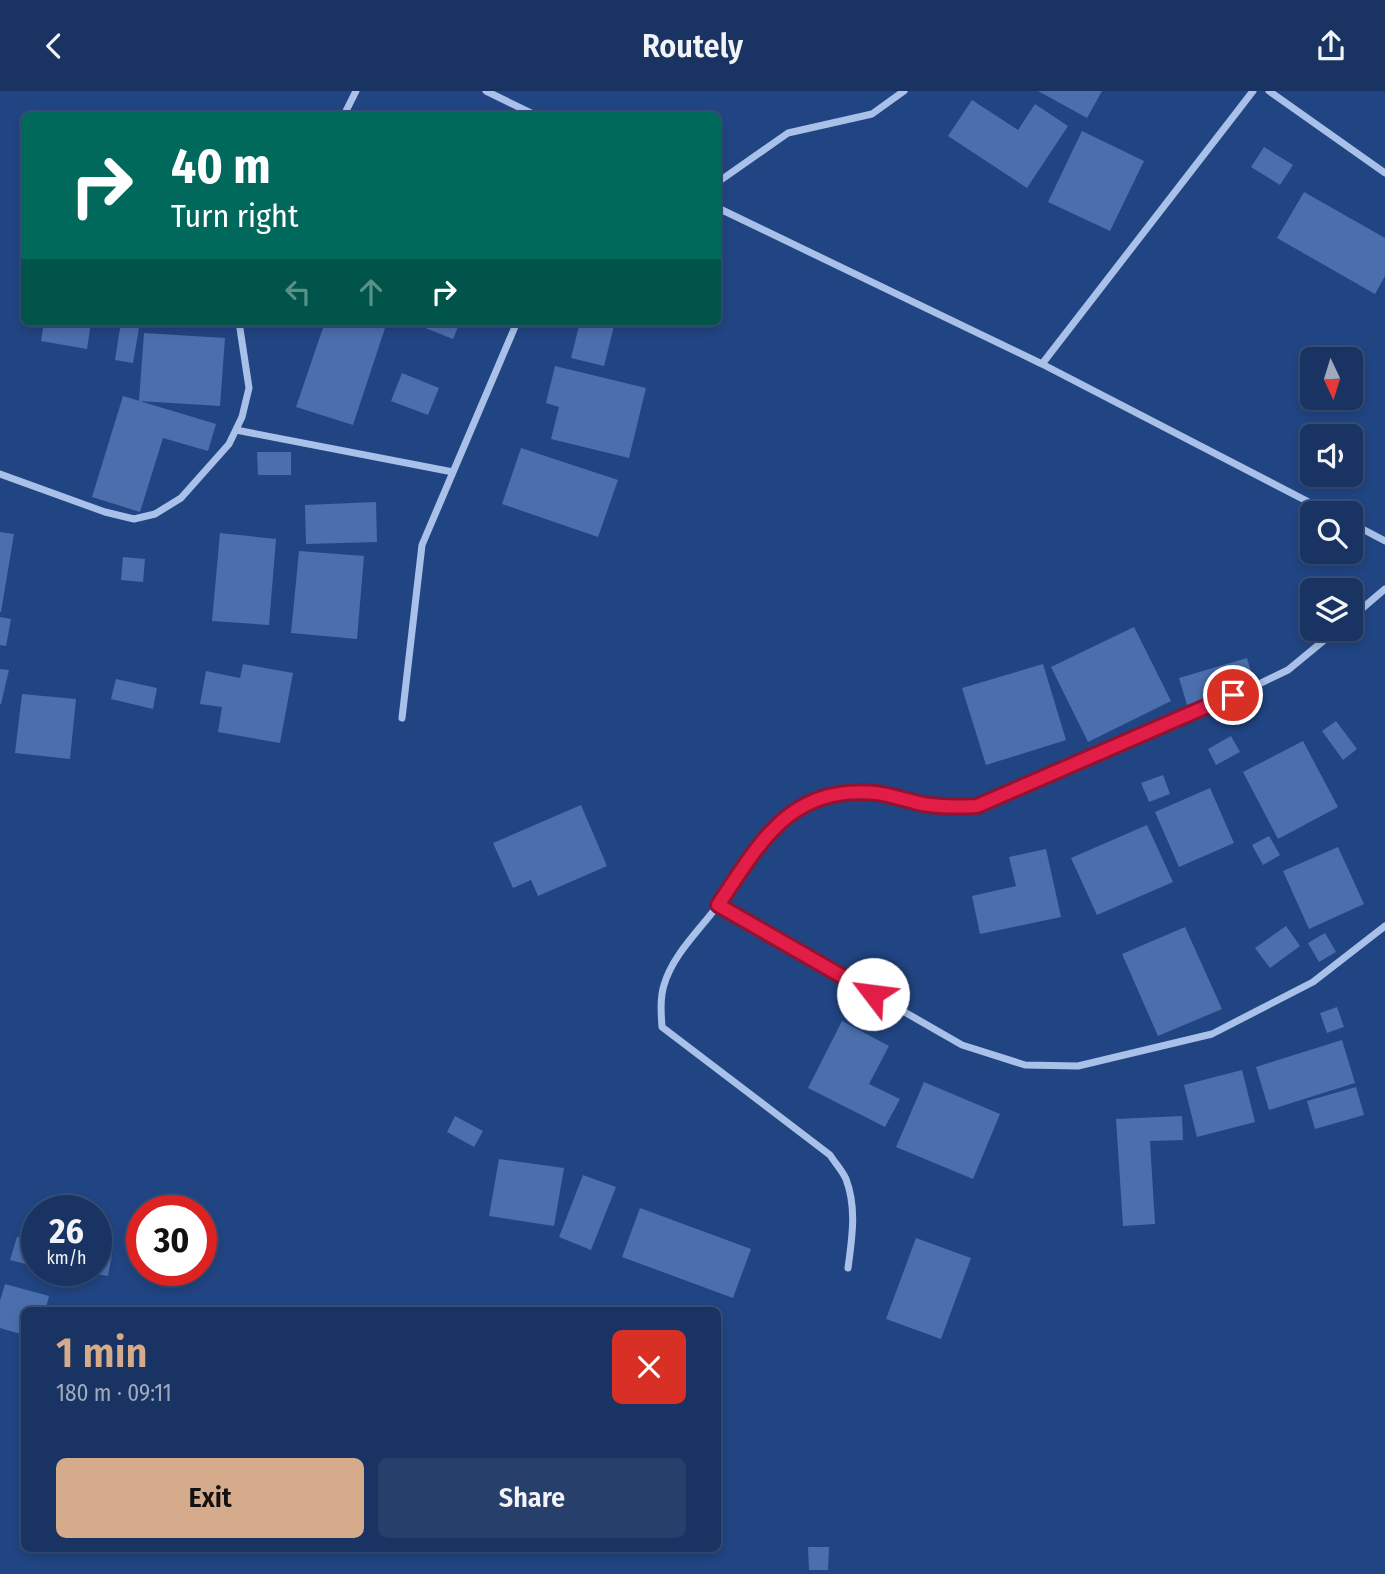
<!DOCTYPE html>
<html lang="en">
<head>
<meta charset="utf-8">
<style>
	body { margin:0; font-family:"Fira Sans Condensed",sans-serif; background:#263f6b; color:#f1f3f6; height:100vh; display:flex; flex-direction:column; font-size:26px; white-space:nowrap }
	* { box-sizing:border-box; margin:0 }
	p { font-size:23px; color:#9faabe }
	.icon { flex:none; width:38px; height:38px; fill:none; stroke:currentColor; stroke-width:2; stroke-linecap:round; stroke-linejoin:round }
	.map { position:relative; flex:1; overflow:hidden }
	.side { position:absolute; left:21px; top:1216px; width:700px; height:245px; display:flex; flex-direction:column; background:#193462; border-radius:10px; box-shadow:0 4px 10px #0003,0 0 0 2px #374f77 }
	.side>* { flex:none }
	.hud { position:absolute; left:21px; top:21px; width:700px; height:214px; border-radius:10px; box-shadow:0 4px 10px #0003,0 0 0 2px #374f77; background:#00695c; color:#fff; overflow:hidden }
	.needle { width:46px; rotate:176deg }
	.controls { position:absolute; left:1300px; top:256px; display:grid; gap:14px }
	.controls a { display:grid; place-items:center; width:63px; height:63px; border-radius:10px; background:#193462; box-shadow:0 4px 10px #0003,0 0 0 2px #374f77; font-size:35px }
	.speed { position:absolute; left:21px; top:1104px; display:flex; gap:14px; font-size:35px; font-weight:700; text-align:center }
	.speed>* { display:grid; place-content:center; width:91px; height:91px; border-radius:50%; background:#193462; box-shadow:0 4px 10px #0003,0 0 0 2px #374f77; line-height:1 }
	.speed small { font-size:18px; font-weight:400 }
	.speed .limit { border:10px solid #d22; background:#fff; color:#111 }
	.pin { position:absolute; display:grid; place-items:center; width:60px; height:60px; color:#fff; margin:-30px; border:4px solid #fff; border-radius:50%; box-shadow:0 2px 7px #0007 }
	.me { position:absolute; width:77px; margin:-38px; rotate:300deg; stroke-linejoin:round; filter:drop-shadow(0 0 5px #0008) }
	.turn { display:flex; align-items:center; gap:24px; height:147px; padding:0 35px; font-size:32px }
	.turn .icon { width:91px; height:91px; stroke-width:2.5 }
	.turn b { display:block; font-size:49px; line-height:60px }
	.lanes { display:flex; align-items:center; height:66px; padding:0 35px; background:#0003; justify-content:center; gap:35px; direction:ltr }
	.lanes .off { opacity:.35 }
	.round { display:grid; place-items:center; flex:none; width:74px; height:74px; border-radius:10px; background:#263f6b }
	.head { display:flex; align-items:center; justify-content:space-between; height:119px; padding:0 35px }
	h1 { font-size:42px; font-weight:600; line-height:52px; color:#d6ab8b }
	.cta { display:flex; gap:14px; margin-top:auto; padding:14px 35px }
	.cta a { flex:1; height:80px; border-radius:10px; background:#d6ab8b; color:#111; font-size:28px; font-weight:600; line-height:80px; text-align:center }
	.cta a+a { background:#263f6b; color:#f1f3f6 }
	header { display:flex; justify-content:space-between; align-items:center; height:91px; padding:0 35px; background:#193462; font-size:32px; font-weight:600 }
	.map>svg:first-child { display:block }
	.building { fill:#4a6fac }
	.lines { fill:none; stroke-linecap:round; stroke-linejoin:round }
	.street { stroke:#a9c1e9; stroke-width:7 }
	.route-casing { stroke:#92132f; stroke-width:18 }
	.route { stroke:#e11d48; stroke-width:12 }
</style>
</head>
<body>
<header><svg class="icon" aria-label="back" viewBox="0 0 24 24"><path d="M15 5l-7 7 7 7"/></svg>Routely<svg class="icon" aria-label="share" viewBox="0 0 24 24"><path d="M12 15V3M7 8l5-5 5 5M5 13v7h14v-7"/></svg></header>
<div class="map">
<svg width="1385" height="1483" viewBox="0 0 1385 1483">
	<rect width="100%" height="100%" fill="#214583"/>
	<path class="building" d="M1038,0h64l-15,27z
		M972,9l46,30 17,-26 33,22 -41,62 -79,-52z
		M1082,40l62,30 -34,70 -62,-29z
		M1264,56l29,18 -13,20 -29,-18z
		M1304,101l81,46v38l-10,18 -98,-56z
		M44,231h47l-4,27 -46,-8z
		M121,231h19l-7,41 -18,-3z
		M325,231h62l-34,103 -57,-18z
		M410,231h50l-7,17z
		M580,231h35l-11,44 -33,-8z
		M144,242l81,5 -5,68 -81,-5z
		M555,275l91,22 -17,70 -78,-19 8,-32 -13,-4z
		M402,282l37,15 -11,27 -37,-14z
		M123,305l93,28 -8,27 -45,-13 -23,74 -48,-15z
		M521,357l97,32 -20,57 -96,-33z
		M257,361h34v23h-33z
		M376,411l1,40 -71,2 -1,-39z
		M0,441l14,2 -13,78h-1z
		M220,442l56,6 -7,86 -57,-4z
		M299,460l65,5 -7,83 -66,-6z
		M123,466l22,2 -2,23 -22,-2z
		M0,526l11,2 -5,27 -6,-1z
		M1134,536l37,74 -83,41 -37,-75z
		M1247,567l8,28 -68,19 -8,-27z
		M243,573l50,9 -13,70 -62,-11 4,-25 -22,-3 6,-33 34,7z
		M1043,573l23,76 -80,25 -24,-77z
		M0,578l9,1 -8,34h-1z
		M116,588l41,9 -4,21 -42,-10z
		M22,603l54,5 -6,60 -55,-6z
		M1336,630l21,28 -14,11 -21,-29z
		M1231,645l9,16 -24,13 -8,-16z
		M1303,650l35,66 -60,32 -35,-67z
		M1163,684l7,19 -21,8 -8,-19z
		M1210,697l24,55 -55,24 -24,-55z
		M581,714l26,61 -69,30 -7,-16 -18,8 -20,-45z
		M1147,734l26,57 -76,33 -26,-57z
		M1269,745l11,19 -17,10 -11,-20z
		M1338,756l26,57 -55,25 -26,-58z
		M1046,758l15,68 -81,17 -8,-38 44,-10 -7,-29z
		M1286,835l14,20 -30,22 -15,-20z
		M1185,836l37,82 -64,27 -36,-82z
		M1325,842l11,19 -17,10 -11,-19z
		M1337,916l7,20 -17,6 -7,-20z
		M842,930l47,25 -20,38 31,15 -15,28 -77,-39z
		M1342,949l13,43 -86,27 -13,-43z
		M1242,979l13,52 -58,15 -13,-52z
		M924,991l76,32 -27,65 -77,-32z
		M1356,996l8,28 -49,14 -8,-28z
		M455,1025l28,15 -9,16 -27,-15z
		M1182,1025l1,24 -33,1 5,83 -32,2 -7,-107z
		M499,1068l65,9 -10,58 -65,-10z
		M583,1084l33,12 -25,63 -32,-13z
		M640,1117l111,41 -18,49 -111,-41z
		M17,1146l20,5v25l-27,-7z
		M916,1147l55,20 -30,81 -55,-20z
		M96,1161l16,3 -4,21 -25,-4 1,-1h12z
		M5,1193l44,12 -4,15h-21v24l-24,-7v-27z
		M808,1456h21l-1,23h-19z"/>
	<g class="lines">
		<path class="street" d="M486,0l49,24
			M1269,0l116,82
			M344,24l12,-24
			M718,91l70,-49 84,-19 32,-23
			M718,117l324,156 288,149
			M1042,273l211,-273
			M236,339l217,42
			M0,383l105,38 29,7 21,-5 26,-16 48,-54 13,-27 7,-29 -10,-66
			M1351,432l34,18
			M1351,527l34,-29
			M402,627l20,-173 95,-223
			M718,814l244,140 63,20 53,1 134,-32 101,-52 72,-56
			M848,1177c4,-30 9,-60 -2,-89 -4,-9 -11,-16 -16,-24l-168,-128c-1,-14 -2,-29 2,-42 9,-31 36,-55 54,-80 22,-30 39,-64 68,-88 17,-15 42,-24 64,-25 25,-2 49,8 73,12 18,3 36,3 54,2l282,-122 29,-14 51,-42"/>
	</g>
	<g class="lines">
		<g class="route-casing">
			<path id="route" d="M873,903l-155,-89c42,-62 72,-121 158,-112 16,2 32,8 47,11 18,3 36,3 54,2l256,-111"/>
		</g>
		<use href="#route" class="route"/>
	</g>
</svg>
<div class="controls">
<a><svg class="needle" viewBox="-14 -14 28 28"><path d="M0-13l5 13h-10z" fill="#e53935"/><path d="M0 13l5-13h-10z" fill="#9faabe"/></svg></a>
<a><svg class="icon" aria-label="sound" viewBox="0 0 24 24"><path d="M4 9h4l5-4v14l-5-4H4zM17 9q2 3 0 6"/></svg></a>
<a><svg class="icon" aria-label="search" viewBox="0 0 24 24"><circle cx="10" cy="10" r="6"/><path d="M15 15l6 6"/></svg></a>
<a><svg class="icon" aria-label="layers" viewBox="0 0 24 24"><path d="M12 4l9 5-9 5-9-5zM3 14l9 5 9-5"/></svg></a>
</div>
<div class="speed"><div>26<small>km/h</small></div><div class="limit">30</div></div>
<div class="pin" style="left:1233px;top:604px;background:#d93025"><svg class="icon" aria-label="arrive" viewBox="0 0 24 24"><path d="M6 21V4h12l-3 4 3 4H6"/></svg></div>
<svg class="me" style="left:873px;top:903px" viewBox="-20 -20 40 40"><circle r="19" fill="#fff"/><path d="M0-13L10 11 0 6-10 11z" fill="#e11d48"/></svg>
<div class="hud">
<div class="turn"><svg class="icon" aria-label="right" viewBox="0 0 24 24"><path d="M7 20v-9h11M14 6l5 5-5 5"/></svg><div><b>40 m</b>Turn right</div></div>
<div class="lanes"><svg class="icon off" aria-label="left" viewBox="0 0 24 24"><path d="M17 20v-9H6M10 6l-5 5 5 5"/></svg><svg class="icon off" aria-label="ahead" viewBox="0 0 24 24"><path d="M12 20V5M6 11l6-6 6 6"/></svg><svg class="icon" aria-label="right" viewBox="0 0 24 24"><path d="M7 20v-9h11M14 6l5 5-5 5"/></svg></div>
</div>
<section class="side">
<div class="head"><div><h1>1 min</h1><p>180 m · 09:11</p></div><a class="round" style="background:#d93025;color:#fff"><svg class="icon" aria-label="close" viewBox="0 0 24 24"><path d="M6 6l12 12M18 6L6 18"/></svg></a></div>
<div class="cta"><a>Exit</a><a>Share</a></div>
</section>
</div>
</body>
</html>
